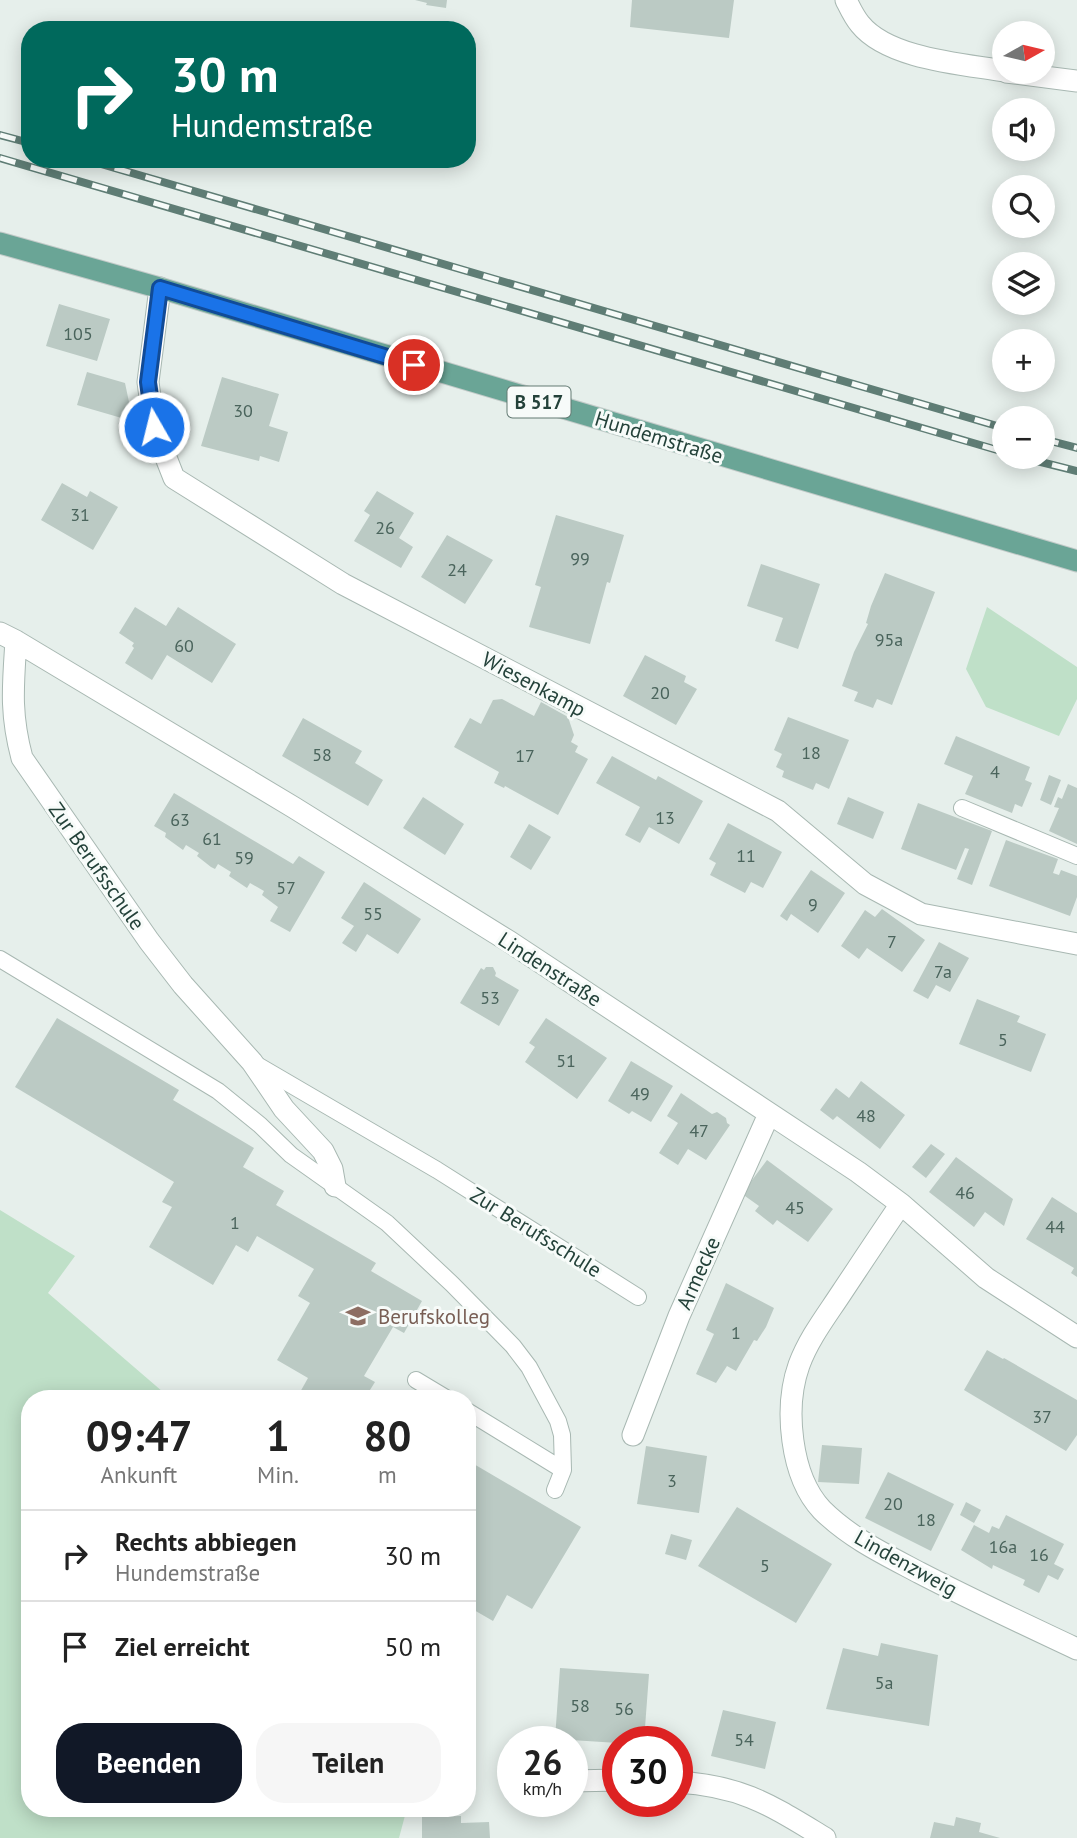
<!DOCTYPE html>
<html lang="de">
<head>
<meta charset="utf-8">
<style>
	body { margin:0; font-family:"PT Sans",sans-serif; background:#f6f6f6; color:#222; height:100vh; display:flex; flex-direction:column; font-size:26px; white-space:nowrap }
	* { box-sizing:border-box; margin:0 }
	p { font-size:23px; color:#767676 }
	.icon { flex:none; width:38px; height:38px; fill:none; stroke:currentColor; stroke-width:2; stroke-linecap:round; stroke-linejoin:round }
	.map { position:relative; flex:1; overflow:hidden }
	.drawer { position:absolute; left:21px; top:1390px; width:455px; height:427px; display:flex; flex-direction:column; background:#fff; border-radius:28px; box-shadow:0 4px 18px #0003 }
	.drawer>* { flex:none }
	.hud { position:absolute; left:21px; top:21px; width:455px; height:147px; border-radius:28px; box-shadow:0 4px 18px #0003; background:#00695c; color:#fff; overflow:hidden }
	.needle { width:46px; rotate:82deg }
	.buttons { position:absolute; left:992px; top:21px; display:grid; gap:14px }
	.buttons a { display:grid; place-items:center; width:63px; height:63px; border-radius:50%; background:#fff; box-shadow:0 4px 18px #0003; font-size:35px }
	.speed { position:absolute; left:497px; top:1726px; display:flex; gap:14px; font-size:35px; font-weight:700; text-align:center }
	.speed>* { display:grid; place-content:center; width:91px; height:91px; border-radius:50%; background:#fff; box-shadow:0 4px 18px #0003; line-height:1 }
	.speed small { font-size:18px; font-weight:400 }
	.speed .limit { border:10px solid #d22; background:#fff; color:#111 }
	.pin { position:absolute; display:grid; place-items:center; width:60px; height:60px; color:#fff; margin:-30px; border:4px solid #fff; border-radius:50%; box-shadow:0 2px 7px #0007 }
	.me { position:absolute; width:77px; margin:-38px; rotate:352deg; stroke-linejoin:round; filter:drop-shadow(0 0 5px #0008) }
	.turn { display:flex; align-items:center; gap:24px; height:147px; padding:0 35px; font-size:32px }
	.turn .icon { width:91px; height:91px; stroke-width:2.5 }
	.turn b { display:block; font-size:49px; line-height:60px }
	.eta { display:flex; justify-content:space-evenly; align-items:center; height:119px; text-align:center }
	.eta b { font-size:42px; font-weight:700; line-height:49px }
	.cta { display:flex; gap:14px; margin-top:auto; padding:14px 35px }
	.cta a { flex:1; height:80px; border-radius:28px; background:#111827; color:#fff; font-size:28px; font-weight:700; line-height:80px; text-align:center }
	.cta a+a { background:#f6f6f6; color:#222 }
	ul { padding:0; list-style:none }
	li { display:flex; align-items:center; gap:21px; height:91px; padding:0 35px; border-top:2px solid #e0e0e0 }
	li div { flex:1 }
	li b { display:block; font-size:26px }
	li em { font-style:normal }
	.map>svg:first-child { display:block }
	.green { fill:#bfe0c8 }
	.building { fill:#bbcac4 }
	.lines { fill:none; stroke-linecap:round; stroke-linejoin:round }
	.service-casing { stroke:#a8b8b2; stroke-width:18 }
	.minor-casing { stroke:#a8b8b2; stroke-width:23 }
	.primary-casing { stroke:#c2cac8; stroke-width:23 }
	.service { stroke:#fff; stroke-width:16 }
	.minor { stroke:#fff; stroke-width:21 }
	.primary { stroke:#6aa596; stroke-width:21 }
	.rail-casing { stroke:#5f7d75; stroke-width:8 }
	.rail { stroke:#f7fbf9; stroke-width:5; stroke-dasharray:16; stroke-linecap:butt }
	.route-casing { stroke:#114b97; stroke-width:18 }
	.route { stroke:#1a73e8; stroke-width:12 }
	.labels { text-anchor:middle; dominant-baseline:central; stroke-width:6; stroke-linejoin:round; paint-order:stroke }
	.number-label { font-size:18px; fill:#4a645c }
	.shield { fill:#f7fbf9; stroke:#637a73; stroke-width:2 }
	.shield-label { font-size:19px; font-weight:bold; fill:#24423a }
	.street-label { font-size:21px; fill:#24423a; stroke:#f7fbf9 }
	.education-label { font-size:21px; fill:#785e54; stroke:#f7fbf9; text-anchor:start }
</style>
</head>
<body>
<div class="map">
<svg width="1077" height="1838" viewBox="0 0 1077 1838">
	<rect width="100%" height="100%" fill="#e6efeb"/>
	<path class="green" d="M987,607l90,60v32l-18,37 -73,-29 -20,-38z
		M0,1210l75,46 -27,37 122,105h-140v410h377l-8,30h-399z"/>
	<path class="building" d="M415,0h32l-1,8 -20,-3 1,-2z
		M632,0h102l-5,38 -99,-11z
		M59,304l51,15 -13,42 -51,-15z
		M87,372l38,11 4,19 -4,17 -48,-14z
		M222,377l57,17 -10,32 19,6 -9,30 -19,-6 -1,5 -58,-15z
		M62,483l25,14 3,-6 28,16 -25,43 -52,-30z
		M377,491l37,22 -15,25 14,9 -12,21 -47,-27 16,-26 -6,-4z
		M556,515l68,20 -14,48 -3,-1 -17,62 -61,-17 12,-40 -6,-2z
		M447,535l46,25 -28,44 -44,-27z
		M761,564l59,20 -22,65 -23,-8 8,-23 -36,-12z
		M885,573l50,19 -43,113 -15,-6 -4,9 -19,-7 4,-9 -16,-6 12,-34 14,-28 -2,-1 5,-17z
		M135,607l31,19 12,-19 58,37 -24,39 -45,-28 -15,25 -27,-17 9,-15 -2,-2 2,-3 -15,-10z
		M645,655l41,21 -2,6 13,7 -21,36 -53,-29z
		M502,699l32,17 7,-14 27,15 6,18 -3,7 7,4 -3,6 13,7 -30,56 -53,-29 -1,2 -10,-5 5,-11 -45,-25 16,-29 11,6 12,-24z
		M788,717l61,23 -20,49 -13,-6 -3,7 -31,-13 2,-6 -8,-4 6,-13 -8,-4z
		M303,718l59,33 -7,12 28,17 -15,26 -86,-50z
		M956,736l74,31 -5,13 7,3 -10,24 -7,-3 -3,9 -47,-19 8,-18 -29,-12z
		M612,756l44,24 2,-4 45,25 -24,43 -30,-17 -9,16 -15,-8 15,-28 -44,-24z
		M1049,775l12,5 -10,25 -11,-5z
		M1068,784l9,4v56l-28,-13 10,-23 -5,-1 4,-10 4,2z
		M174,793l119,71 6,-8 26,16 -35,60 -20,-11 8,-14 -16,-12 2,-4 -14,-8 -3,5 -18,-12 2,-4 -13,-8 -3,5 -4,-2 -14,-11 2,-3 -13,-8 -3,5 -18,-13 1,-4 -12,-7z
		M423,797l41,27 -19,31 -42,-27z
		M848,797l36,15 -11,27 -36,-15z
		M918,803l74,28 -20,54 -15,-6 12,-30 -4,-1 -9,22 -55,-21z
		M728,823l54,29 -19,36 -12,-6 -6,11 -35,-18 6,-12 -7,-4z
		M529,824l22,13 -20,33 -21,-13z
		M1006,840l52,19 -5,14 6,2 2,-5 16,6v21l-7,19 -81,-30z
		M811,870l34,23 -27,40 -27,-19 -4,7 -7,-5z
		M364,882l57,37 -23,35 -31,-20 -11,18 -14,-9 12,-17 -13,-8z
		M882,909l43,31 -23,32 -35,-24 -8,11 -18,-13 24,-36 10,7z
		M939,942l30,16 -19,34 -14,-7 -8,14 -15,-8z
		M486,967h7l3,6 -1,3 24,14 -20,36 -39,-23 21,-35 3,2z
		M977,999l43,17 -3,6 29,12 -15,38 -72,-28z
		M57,1018l122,72 -6,10 81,48 -11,19 41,24 -8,14 100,58 -5,8 51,30 -18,32 -11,-6 -29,49 11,6 -10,16h-59l-7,-4 9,-16 -31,-18 33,-57 -12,-7 16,-27 -57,-33 -9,16 -12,-7 -23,40 -64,-38 23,-40 -10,-5 12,-20 -159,-95z
		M546,1018l61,40 -30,41 -52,-37 10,-15 -6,-4z
		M631,1061l42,25 -22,36 -19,-11 -3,3 -21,-13z
		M861,1081l44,34 -25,34 -43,-33 -4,4 -13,-10 16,-22 13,10z
		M681,1093l31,21 5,-2 9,6 1,5 3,2 -24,35 -18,-11 -10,16 -19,-12 19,-30 -11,-7z
		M931,1144l14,10 -19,24 -14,-11z
		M956,1157l57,42 -9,27 -19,-14 -11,15 -45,-35z
		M767,1160l66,49 -25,33 -31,-22 -4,5 -18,-14 4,-5 -14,-10 -1,-5z
		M1052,1197l25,16v64l-6,-4 3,-5 -48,-29z
		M726,1283l48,25 -8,19 -9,14 -3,-1 -18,31 -9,-5 -11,17 -20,-9 18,-40 -8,-4z
		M987,1350l16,9 1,-1 73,42v35l-11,16 -102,-61z
		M822,1445l40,3 -3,36 -41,-2z
		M646,1446l61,10 -8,57 -62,-9z
		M467,1460l114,67 -49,82 -25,-14 -14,26 -26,-15z
		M888,1472l66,32 -23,47 -66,-33z
		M966,1502l15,8 -7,13 -14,-8z
		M737,1507l95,57 -36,59 -98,-57z
		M1006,1515l58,29 -10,20 10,5 -6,11 -10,-5 -9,18 -16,-8 2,-5 -32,-15 -1,4 -31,-19 13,-25 15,8 3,-7 7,3z
		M671,1534l21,6 -6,20 -21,-6z
		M881,1643l57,12 -9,71 -103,-17 17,-61 35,8z
		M560,1668l89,6 -5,67h-26v2l-63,-4z
		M723,1710l53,12 -11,47 -54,-13z
		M461,1816v7l28,-1 1,16h-68v-21z
		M956,1817l25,6 -2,9 21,6h-70l4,-16 20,4z"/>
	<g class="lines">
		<g class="service-casing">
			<path id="service" d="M962,808l115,48
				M0,959l218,132 42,34 31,30 96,68 65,61 61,62 16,21 29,54 4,14 1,35 -8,20
				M252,1062l185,108 201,127
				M416,1380l30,18
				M467,1411l96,59"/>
		</g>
		<g class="minor-casing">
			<path id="minor" d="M846,0c4,8 8,17 14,24 28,35 103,40 144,47
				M1006,72l71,9
				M160,288l-12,94 6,45 20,51 169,106 435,227 87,73 56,30 156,30
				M0,633l16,8 277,166 217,135 348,230 43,32 85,74 91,59
				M16,641c-3,45 -6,72 6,117l127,183 34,44 69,77 32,47 39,42 9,18 3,17
				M901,1204c-20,29 -39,58 -59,88 -15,23 -33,46 -43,73 -15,42 -9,111 23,145 28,28 64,45 98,63 52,27 104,51 157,76
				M633,1435l46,-119 90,-202
				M572,1781l46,-1
				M677,1782c66,4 93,23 148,56"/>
		</g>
		<g class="primary-casing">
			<path id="primary" d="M0,243l160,45 917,273"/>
		</g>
		<use href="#service" class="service"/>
		<use href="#minor" class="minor"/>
		<use href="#primary" class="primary"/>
		<g class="rail-casing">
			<path id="rail" d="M0,135l30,8
				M0,158l1004,294
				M84,159l920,269
				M1043,439l34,9
				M1021,457l56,14"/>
		</g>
		<use href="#rail" class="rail"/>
	</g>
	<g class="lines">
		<g class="route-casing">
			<path id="route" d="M154,427l-6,-45 12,-94 254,77"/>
		</g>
		<use href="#route" class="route"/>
	</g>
	<defs>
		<g id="school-bare" transform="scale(1.89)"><path d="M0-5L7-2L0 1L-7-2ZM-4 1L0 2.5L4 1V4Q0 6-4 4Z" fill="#8d6e63" stroke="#f7fbf9" stroke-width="2.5" paint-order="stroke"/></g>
	</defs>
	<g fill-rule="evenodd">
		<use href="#school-bare" x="358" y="1316"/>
	</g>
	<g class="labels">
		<g class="number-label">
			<text x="78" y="333">105</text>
			<text x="243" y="410">30</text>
			<text x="80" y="514">31</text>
			<text x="385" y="527">26</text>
			<text x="580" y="558">99</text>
			<text x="457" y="569">24</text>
			<text x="889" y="639">95a</text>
			<text x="184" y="645">60</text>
			<text x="660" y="692">20</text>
			<text x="811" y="752">18</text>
			<text x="322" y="754">58</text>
			<text x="525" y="755">17</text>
			<text x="995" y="771">4</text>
			<text x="665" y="817">13</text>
			<text x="180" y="819">63</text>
			<text x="212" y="838">61</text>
			<text x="746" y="855">11</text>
			<text x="244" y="857">59</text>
			<text x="286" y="887">57</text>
			<text x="813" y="904">9</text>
			<text x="373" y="913">55</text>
			<text x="892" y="941">7</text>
			<text x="943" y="971">7a</text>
			<text x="490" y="997">53</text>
			<text x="1003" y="1039">5</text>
			<text x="566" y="1060">51</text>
			<text x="640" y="1093">49</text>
			<text x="866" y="1115">48</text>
			<text x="699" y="1130">47</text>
			<text x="965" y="1192">46</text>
			<text x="795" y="1207">45</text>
			<text x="235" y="1222">1</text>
			<text x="1055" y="1226">44</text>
			<text x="736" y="1332">1</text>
			<text x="1042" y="1416">37</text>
			<text x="672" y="1480">3</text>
			<text x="893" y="1503">20</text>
			<text x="926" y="1519">18</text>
			<text x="1003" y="1546">16a</text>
			<text x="1039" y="1554">16</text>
			<text x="765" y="1565">5</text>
			<text x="884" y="1682">5a</text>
			<text x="580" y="1705">58</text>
			<text x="624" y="1708">56</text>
			<text x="744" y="1739">54</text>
		</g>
		<rect class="shield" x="507.5" y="386.5" width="63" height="31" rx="5"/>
		<g class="shield-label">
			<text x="539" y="402">B 517</text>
		</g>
		<g class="street-label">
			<text transform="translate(659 437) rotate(17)">Hundemstraße</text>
			<text transform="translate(534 684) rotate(28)">Wiesenkamp</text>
			<text transform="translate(97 866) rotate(55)">Zur Berufsschule</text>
			<text transform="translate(550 969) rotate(33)">Lindenstraße</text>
			<text transform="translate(536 1232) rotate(32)">Zur Berufsschule</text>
			<text transform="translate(698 1273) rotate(-66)">Armecke</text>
			<text transform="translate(906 1563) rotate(29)">Lindenzweig</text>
		</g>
		<g class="education-label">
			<text x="378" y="1316">Berufskolleg</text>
		</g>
	</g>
</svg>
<div class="buttons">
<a><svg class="needle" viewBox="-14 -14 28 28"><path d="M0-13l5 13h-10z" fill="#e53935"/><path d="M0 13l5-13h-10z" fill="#767676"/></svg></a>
<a><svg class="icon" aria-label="sound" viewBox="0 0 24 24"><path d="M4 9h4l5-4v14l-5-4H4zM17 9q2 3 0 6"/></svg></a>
<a><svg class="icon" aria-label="search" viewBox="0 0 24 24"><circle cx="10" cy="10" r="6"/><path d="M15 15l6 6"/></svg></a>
<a><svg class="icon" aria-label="layers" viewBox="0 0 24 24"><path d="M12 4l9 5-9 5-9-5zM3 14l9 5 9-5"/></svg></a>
<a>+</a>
<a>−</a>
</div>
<div class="speed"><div>26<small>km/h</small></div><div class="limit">30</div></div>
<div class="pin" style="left:414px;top:365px;background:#d93025"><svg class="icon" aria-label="arrive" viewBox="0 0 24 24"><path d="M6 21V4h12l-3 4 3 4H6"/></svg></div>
<svg class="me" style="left:154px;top:427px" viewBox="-20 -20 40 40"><circle r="17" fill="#1a73e8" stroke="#fff" stroke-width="3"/><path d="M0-11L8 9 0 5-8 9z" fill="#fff"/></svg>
<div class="hud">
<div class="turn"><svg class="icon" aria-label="right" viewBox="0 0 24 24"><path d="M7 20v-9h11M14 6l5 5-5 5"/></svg><div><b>30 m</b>Hundemstraße</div></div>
</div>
<section class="drawer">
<div class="eta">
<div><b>09:47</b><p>Ankunft</p></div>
<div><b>1</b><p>Min.</p></div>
<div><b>80</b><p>m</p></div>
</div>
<ul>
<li><svg class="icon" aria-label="right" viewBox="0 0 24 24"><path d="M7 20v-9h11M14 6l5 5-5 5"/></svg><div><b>Rechts abbiegen</b><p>Hundemstraße</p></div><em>30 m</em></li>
<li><svg class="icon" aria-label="arrive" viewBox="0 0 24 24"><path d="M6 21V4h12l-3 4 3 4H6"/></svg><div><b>Ziel erreicht</b></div><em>50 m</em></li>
</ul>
<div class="cta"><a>Beenden</a><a>Teilen</a></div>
</section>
</div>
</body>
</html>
